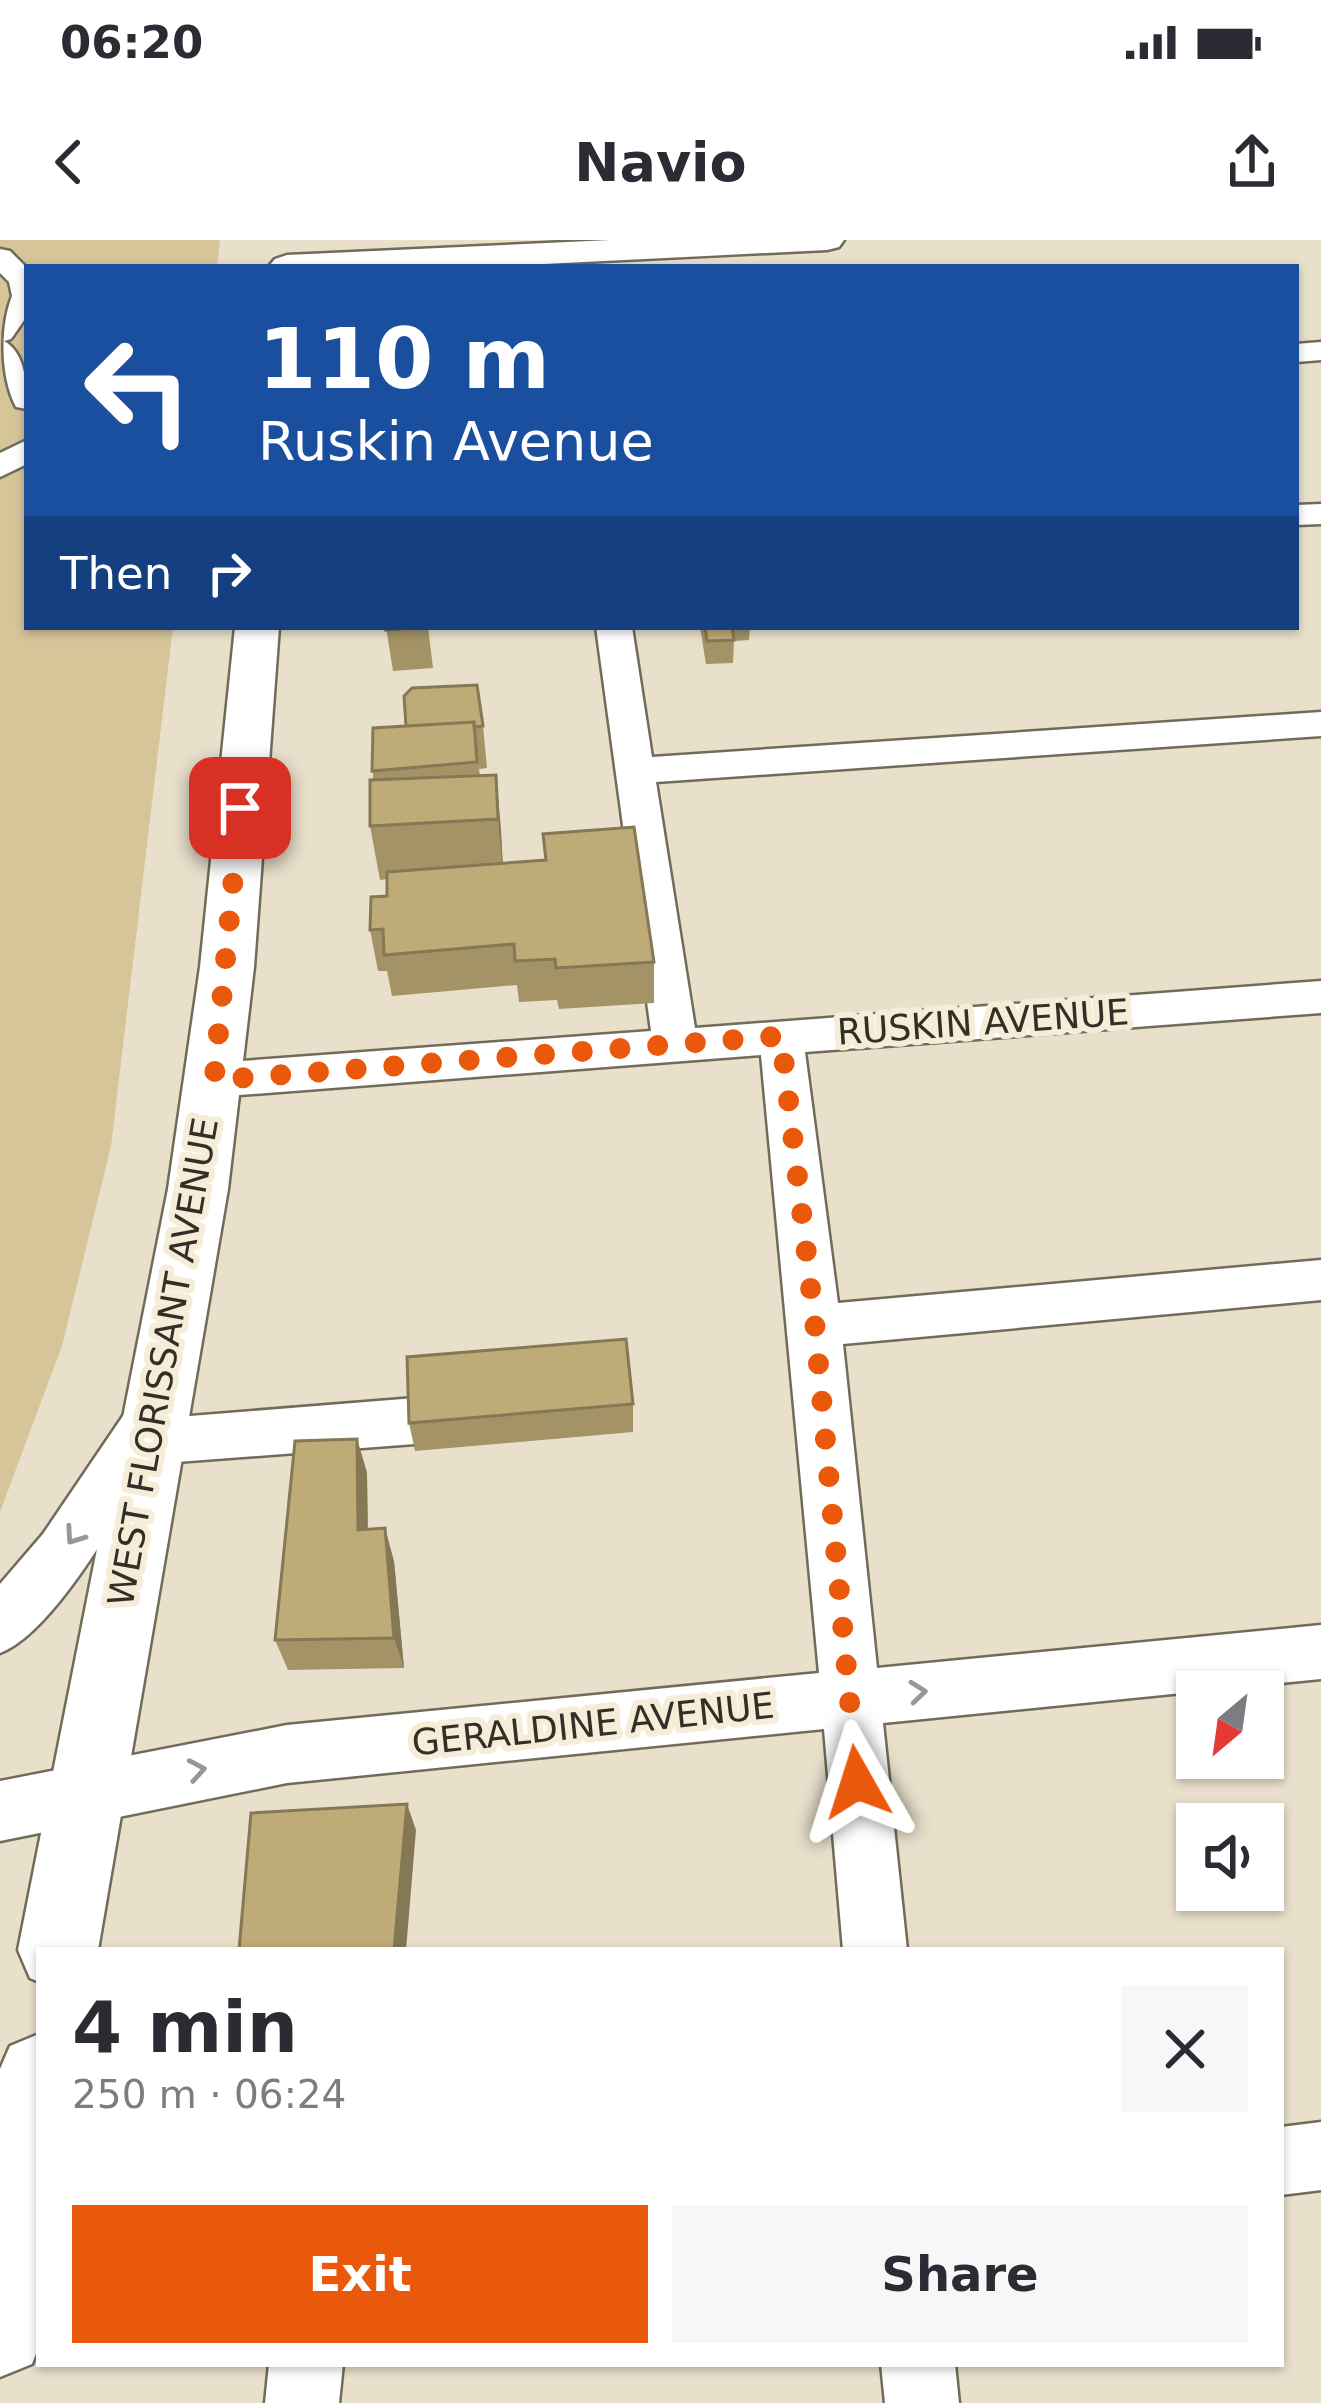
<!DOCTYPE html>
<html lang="en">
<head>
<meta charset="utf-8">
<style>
	body { margin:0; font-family:"DejaVu Sans",sans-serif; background:#f7f7f7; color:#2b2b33; height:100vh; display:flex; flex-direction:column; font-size:45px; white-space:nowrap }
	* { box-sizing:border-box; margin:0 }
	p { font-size:39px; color:#7c7c81 }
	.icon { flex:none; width:66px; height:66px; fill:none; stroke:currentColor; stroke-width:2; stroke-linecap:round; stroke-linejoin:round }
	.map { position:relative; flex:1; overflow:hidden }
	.panel { position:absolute; left:36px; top:1707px; width:1248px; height:420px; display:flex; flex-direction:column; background:#fff; border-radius:0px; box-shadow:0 3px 9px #0004 }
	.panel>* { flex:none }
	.guide { position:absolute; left:24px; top:24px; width:1275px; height:366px; border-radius:0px; box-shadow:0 3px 9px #0004; background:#1a4fa0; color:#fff; overflow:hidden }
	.needle { width:78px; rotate:209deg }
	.fabs { position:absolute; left:1176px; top:1431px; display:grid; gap:24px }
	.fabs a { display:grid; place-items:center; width:108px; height:108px; border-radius:0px; background:#fff; box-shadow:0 3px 9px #0004; font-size:60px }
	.pin { position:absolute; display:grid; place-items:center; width:102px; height:102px; color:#fff; margin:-51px; border-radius:24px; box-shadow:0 6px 18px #0006 }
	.me { position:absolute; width:132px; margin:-66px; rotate:354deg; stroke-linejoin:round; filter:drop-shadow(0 0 9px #0008) }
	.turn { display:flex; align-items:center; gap:42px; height:252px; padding:0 36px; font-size:54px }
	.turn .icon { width:156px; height:156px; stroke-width:2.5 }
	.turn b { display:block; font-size:84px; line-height:102px }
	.then { display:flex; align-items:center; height:114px; padding:0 36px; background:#0003; gap:24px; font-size:45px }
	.round { display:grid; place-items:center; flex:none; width:126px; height:126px; border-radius:0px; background:#f7f7f7 }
	.overview { display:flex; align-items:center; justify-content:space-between; height:204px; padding:0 36px }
	h1 { font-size:72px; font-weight:700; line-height:90px }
	.cta { display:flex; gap:24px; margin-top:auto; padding:24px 36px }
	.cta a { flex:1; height:138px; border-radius:0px; background:#ea580c; color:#fff; font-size:48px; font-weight:700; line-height:138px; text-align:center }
	.cta a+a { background:#f7f7f7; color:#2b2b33 }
	.status { display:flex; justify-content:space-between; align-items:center; height:84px; padding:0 60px; background:#fff; direction:ltr }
	.status svg { height:33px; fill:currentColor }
	header { display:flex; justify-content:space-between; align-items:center; height:156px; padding:0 36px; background:#fff; font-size:54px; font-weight:700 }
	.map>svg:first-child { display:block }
	.green { fill:#d6c599 }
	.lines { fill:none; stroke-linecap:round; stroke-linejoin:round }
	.minor-casing { stroke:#726b59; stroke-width:5 }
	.major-casing { stroke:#726b59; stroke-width:5 }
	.minor { fill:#fff; fill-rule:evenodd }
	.major { fill:#fff; fill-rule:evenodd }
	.wall { fill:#a39367 }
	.shaded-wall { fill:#857854 }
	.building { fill:#beab78; stroke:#857854; stroke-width:3 }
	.oneway { stroke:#989793 }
	.route { stroke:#ea580c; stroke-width:21; stroke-dasharray:0 37.8 }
	.labels { text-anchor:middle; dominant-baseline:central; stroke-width:12; stroke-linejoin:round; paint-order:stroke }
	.street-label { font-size:36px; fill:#322f27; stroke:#f5edd8 }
</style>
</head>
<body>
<div class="status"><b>06:20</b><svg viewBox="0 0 49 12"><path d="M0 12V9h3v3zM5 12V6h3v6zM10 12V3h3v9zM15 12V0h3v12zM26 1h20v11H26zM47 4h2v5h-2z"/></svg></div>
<header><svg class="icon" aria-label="back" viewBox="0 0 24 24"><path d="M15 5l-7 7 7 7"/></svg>Navio<svg class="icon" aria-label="share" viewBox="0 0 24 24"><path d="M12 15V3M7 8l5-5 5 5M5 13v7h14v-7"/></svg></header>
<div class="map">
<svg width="1321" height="2163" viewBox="0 0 1321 2163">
	<rect width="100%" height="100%" fill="#e8e0cb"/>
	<path class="green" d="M0,0h220l-3,27h-190v360h146l-62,519 -49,200 -62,166z"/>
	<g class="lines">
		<g class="minor-casing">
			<path id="minor" d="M0,9l10,2 17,17v48l-16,23 -7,2c22,12 23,45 23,68l-11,-2c-16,-30 -16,-81 -4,-111l-3,-14 -9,-9z
				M1321,102v18l-25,2v-18z
				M27,200v24l-27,13v-24z
				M1321,264v20l-25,1v-20z
				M596,387h36l20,130 669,-45v24l-665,46 39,246 626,-47v32l-516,39 33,251 483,-43v40l-478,44 34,324 444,-43v54l-438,44 24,227h-64l-19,-221 -537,54 -287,58v-60l287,-56 532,-52 -58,-618 -547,42 -16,-5 -7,-12 7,-12 16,-5 437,-32z
				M415,1158l19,7 8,16 -8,16 -19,7 -265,20c-32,51 -96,168 -150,189v-69l43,-50 82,-121 19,-7 21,12z
				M1321,1882v68l-40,5v-68z
				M269,2124h74l-4,39h-74z
				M881,2124h74l4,39h-74z"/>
		</g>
		<g class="major-casing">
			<path id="major" d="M611,0h233l-5,7 -12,3 -344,17 -214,-1 6,-7 12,-4z
				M235,387h44l-25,340 -26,222 -130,761h-59v32l-9,-4 -12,-28 150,-761 32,-222z
				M39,1794v312l-7,18 -32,13v-308l10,-23z"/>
		</g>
		<use href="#minor" class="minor"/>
		<use href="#major" class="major"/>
	</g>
	<path class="wall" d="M386,387h42l5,41 -40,3z
		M700,387h50l-1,13 -15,1 -1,22 -27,1z
		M483,486l4,42 -8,1 1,7 16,-1 7,88 42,-3 -2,-26 111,128v41l-95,6 -2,-9 -38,2 -2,-17 -125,11 -5,-25h-9l-8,-41 17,-34v-17l-7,1 -10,-54 3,-47v-51z
		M633,1164v28l-218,19 -6,-28z
		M357,1199l10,34 1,57 26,31 10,107 -116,2 -13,-30z"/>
	<path class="shaded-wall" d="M496,535l5,54 2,43 -5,-53z
		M357,1199l10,34 1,90 -10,-33z
		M385,1288l9,33 10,107 -10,-30z
		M407,1564l9,26 -10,120h-12z"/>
	<path class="building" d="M386,387h36l-36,3z
		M705,387h27l2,13 -27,1z
		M477,445l6,41 -9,1v-5l-68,4 -2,-30 8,-8z
		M474,482l3,40 -105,9 1,-43z
		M496,535l2,44 -128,7v-46z
		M634,587l20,135 -98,6 -1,-9 -40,2 -1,-17 -130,11 -1,-26 -13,1 1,-33 16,-1v-24l159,-12 -3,-26z
		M626,1099l7,65 -224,19 -2,-66z
		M357,1199l1,91 27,-2 9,110 -119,2 20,-199z
		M407,1564l-13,146h-155l12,-137z"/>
	<defs><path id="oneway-chevron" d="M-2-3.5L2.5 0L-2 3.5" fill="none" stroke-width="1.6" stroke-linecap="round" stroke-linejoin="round" transform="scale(3)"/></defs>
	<g class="oneway">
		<use href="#oneway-chevron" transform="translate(74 1296) rotate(125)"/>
		<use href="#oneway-chevron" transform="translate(918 1452) rotate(-6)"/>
		<use href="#oneway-chevron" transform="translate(197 1530) rotate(-10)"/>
	</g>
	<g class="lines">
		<path class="route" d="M240,568l-26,272 567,-44 34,290 42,456"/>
	</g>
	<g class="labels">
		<g class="street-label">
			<text transform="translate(983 782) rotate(-4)">RUSKIN AVENUE</text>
			<text transform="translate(163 1122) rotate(-80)">WEST FLORISSANT AVENUE</text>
			<text transform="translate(593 1484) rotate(-6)">GERALDINE AVENUE</text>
		</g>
	</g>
</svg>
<div class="fabs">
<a><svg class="needle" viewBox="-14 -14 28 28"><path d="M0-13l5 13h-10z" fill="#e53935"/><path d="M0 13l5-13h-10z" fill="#7c7c81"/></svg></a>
<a><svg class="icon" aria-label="sound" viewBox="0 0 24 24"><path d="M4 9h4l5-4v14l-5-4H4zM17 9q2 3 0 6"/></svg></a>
</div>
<div class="pin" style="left:240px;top:568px;background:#d93025"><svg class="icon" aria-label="arrive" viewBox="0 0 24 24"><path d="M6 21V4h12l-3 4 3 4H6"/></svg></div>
<svg class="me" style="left:857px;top:1542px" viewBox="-20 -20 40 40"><path d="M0-17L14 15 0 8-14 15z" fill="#ea580c" stroke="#fff" stroke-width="4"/></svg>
<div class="guide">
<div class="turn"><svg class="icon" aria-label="left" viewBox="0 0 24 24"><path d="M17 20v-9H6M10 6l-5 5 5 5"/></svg><div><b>110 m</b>Ruskin Avenue</div></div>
<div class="then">Then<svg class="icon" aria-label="right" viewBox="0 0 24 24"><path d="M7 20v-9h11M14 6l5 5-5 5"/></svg></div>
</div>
<section class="panel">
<div class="overview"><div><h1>4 min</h1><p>250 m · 06:24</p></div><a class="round"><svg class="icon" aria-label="close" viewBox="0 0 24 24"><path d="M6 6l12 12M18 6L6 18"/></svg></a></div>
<div class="cta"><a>Exit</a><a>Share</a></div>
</section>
</div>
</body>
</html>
